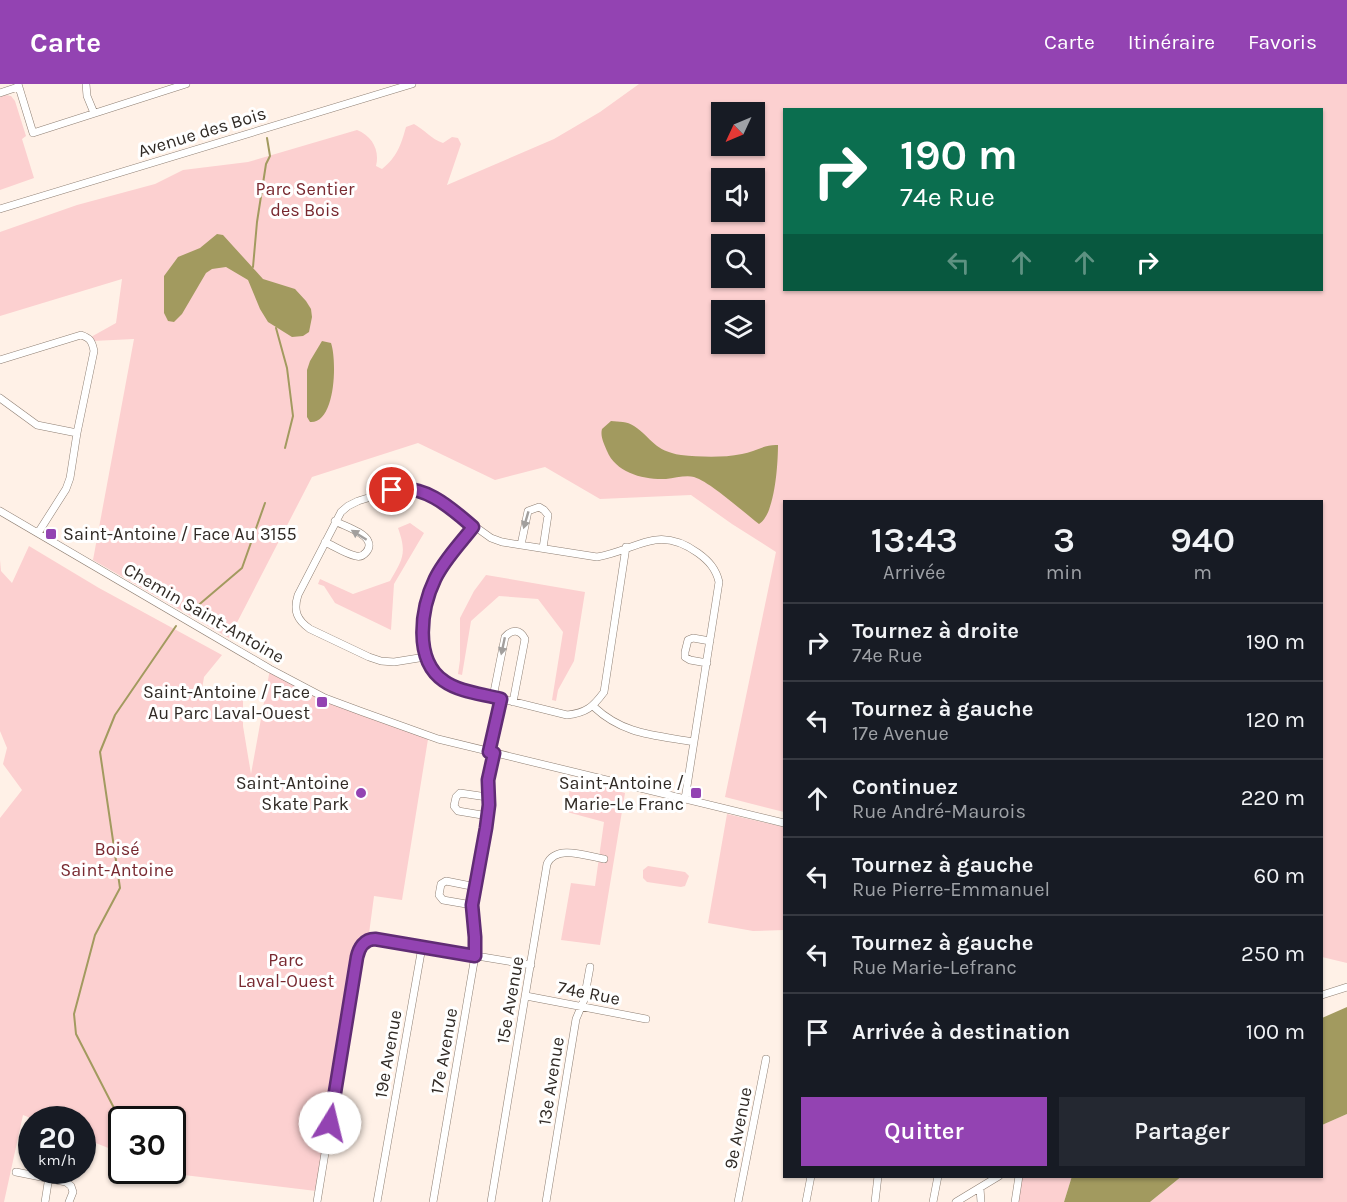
<!DOCTYPE html>
<html lang="fr">
<head>
<meta charset="utf-8">
<style>
	body { margin:0; font-family:Karla,sans-serif; background:#242831; color:#f1f3f6; height:100vh; display:flex; flex-direction:column; font-size:22px; white-space:nowrap }
	* { box-sizing:border-box; margin:0 }
	p { font-size:20px; color:#9ea1a6 }
	.icon { flex:none; width:33px; height:33px; fill:none; stroke:currentColor; stroke-width:2; stroke-linecap:round; stroke-linejoin:round }
	.map { position:relative; flex:1; overflow:hidden }
	.drawer { position:absolute; left:783px; top:416px; width:540px; height:678px; display:flex; flex-direction:column; background:#171b24; border-radius:0px; box-shadow:0 2px 4px #0004 }
	.drawer>* { flex:none }
	.top-card { position:absolute; left:783px; top:24px; width:540px; height:183px; border-radius:0px; box-shadow:0 2px 4px #0004; background:#0b6e4f; color:#fff; overflow:hidden }
	.needle { width:39px; rotate:226deg }
	.fabs { position:absolute; left:711px; top:18px; display:grid; gap:12px }
	.fabs a { display:grid; place-items:center; width:54px; height:54px; border-radius:0px; background:#171b24; box-shadow:0 2px 4px #0004; font-size:30px }
	.speed { position:absolute; left:18px; top:1022px; display:flex; gap:12px; font-size:30px; font-weight:700; text-align:center }
	.speed>* { display:grid; place-content:center; width:78px; height:78px; border-radius:50%; background:#171b24; box-shadow:0 2px 4px #0004; line-height:1 }
	.speed small { font-size:15px; font-weight:400 }
	.speed .limit { border:3px solid #111; border-radius:9px; background:#fff; color:#111 }
	.pin { position:absolute; display:grid; place-items:center; width:51px; height:51px; color:#fff; margin:-26px; border:3px solid #fff; border-radius:50%; box-shadow:0 2px 6px #0007 }
	.me { position:absolute; width:66px; margin:-33px; rotate:9deg; stroke-linejoin:round; filter:drop-shadow(0 0 4px #0008) }
	.turn { display:flex; align-items:center; gap:21px; height:126px; padding:0 18px; font-size:27px }
	.turn .icon { width:78px; height:78px; stroke-width:2.5 }
	.turn b { display:block; font-size:42px; line-height:51px }
	.lanes { display:flex; align-items:center; height:57px; padding:0 18px; background:#0003; justify-content:center; gap:30px; direction:ltr }
	.lanes .off { opacity:.35 }
	.eta { display:flex; justify-content:space-evenly; align-items:center; height:102px; text-align:center }
	.eta b { font-size:36px; font-weight:600; line-height:42px }
	.cta { display:flex; gap:12px; margin-top:auto; padding:12px 18px }
	.cta a { flex:1; height:69px; border-radius:0px; background:#9343b2; color:#fff; font-size:24px; font-weight:600; line-height:69px; text-align:center }
	.cta a+a { background:#242831; color:#f1f3f6 }
	ul { padding:0; list-style:none }
	li { display:flex; align-items:center; gap:18px; height:78px; padding:0 18px; border-top:2px solid #363941 }
	li div { flex:1 }
	li b { display:block; font-size:22px }
	li em { font-style:normal }
	header { display:flex; align-items:center; gap:36px; box-sizing:border-box; height:84px; padding:0 30px; background:#9343b2; color:#fff }
	header strong { font-size:28px }
	nav { display:flex; gap:33px; margin-inline-start:auto; font-size:21px }
	.map>svg:first-child { display:block }
	.green { fill:#fcd0d0; fill-rule:evenodd }
	.water { fill:#a29a5f }
	.lines { fill:none; stroke-linecap:round; stroke-linejoin:round }
	.stream { stroke:#a29a5f; stroke-width:2 }
	.minor-casing { stroke:#8e7f73; stroke-width:8 }
	.minor { stroke:#fff; stroke-width:7 }
	.oneway { fill:#a29f9d }
	.route-casing { stroke:#602c74; stroke-width:15 }
	.route { stroke:#9343b2; stroke-width:10 }
	.poi-dot { fill:#9343b2; stroke:#fff; stroke-width:2 }
	.labels { text-anchor:middle; dominant-baseline:central; stroke-width:6; stroke-linejoin:round; paint-order:stroke }
	.street-label { font-size:18px; fill:#302a25; stroke:#fff }
	.park-label { font-size:18px; fill:#782930; stroke:#fff }
	.poi-label { font-size:18px; fill:#302a25; stroke:#fff; text-anchor:end }
</style>
</head>
<body>
<header>
<strong>Carte</strong>
<nav><a>Carte</a><a>Itinéraire</a><a>Favoris</a></nav>
</header>
<div class="map">
<svg width="1347" height="1118" viewBox="0 0 1347 1118">
	<rect width="100%" height="100%" fill="#fff1e7"/>
	<path class="green" d="M639,0h708v879l-25,-6v-456h-538v311l-59,-15 51,-245 -44,-28 -41,-29 -91,4 -55,-32 -50,13 -77,-37 -106,34 -83,161 -136,-78 41,-221 -41,2 -2,-4 25,-14 6,-44 -122,37v-84l77,-27 78,-21 28,-14 65,-8 109,-32c15,6 23,20 19,36l6,3c15,-12 19,-24 24,-42l8,-3c11,6 17,15 29,19l9,-6 6,1 3,6 -14,41 107,-46 46,-27zM784,26h538v180h-538zM722,28h32v34h-32zM722,94h32v34h-32zM722,160h32v34h-32zM722,226h32v34h-32z
		M6,11l5,1 4,5 11,35 -4,3 12,39 -34,12v-93z
		M410,439l14,10 -30,51 -3,46 -56,-27 -11,-17 -6,-2 2,-5 33,15 37,-13c13,-22 17,-28 8,-53z
		M29,462l70,42 123,67 -18,22 -3,18 18,-7 24,5v33l8,48 19,-105 55,29 104,35 -27,167 -28,-4 -6,45 -8,6 -44,244 -132,-16 -15,-5h3v-51h-50l-1,34 -38,-15 -1,-19h-49l-10,-4 -19,87h-4v-384l22,-28 -19,-26 4,-16 -7,-17v-171l1,11 11,12z
		M486,491l99,17 -11,69 -16,29 -2,11 -4,-1 11,-68 -25,-33 -39,-3 -28,25 -9,54 -4,-1 2,-14v-42l14,-27z
		M571,694l54,15 -25,152 -39,-5 10,-57 24,3 9,-64 -37,-10z
		M727,730l57,13v103l-31,1 -45,-8z
		M648,782l37,6 4,4 -4,10 -4,1 -34,-5 -4,-4v-8z
		M1347,1030v88h-197l32,-26h140v-51z
		M1019,1092h53l-8,26h-49z"/>
	<path class="water" d="M217,150l6,1 40,44 32,10 11,12 5,8 1,8 -3,15 -6,4 -11,1 -24,-15 -8,-13 -12,-29 -22,-13 -14,2 -6,4 -24,41 -8,8 -6,-1 -4,-8v-37l14,-19 22,-9z
		M322,257l9,2c6,17 5,81 -21,79l-3,-5v-47l3,-9z
		M611,337c8,1 16,0 23,5 18,12 20,25 47,29 19,2 41,3 61,-1 12,-2 23,-10 36,-9 0,19 -3,70 -19,79 -16,-12 -47,-41 -65,-47 -8,-2 -19,1 -28,2 -22,1 -50,-6 -59,-28 -3,-7 -7,-15 -5,-22z
		M1347,923v107l-25,11v-107z
		M1072,1092h110l-32,26h-86z"/>
	<g class="lines">
		<path class="stream" d="M253,183l4,-45 9,-58 4,-8 -3,-18
			M276,244l11,40 6,48 -8,32
			M195,524l47,-40 23,-65
			M121,1054l-6,-28 -39,-76 -2,-20 21,-79 25,-47 -20,-136 15,-37 61,-89"/>
		<g class="minor-casing">
			<path id="minor" d="M18,0l15,49 153,-49
				M86,0l1,12 7,17
				M0,9l18,-6
				M0,125l412,-125
				M0,276l81,-25c9,3 11,6 13,16l-17,82 -7,45 -4,11 -28,44
				M0,314l37,27 40,8
				M0,427l270,158 55,29 35,13 78,28 346,84
				M473,443c-14,17 -30,33 -39,53 -9,20 -16,56 -9,77 5,14 16,23 29,30l113,28c19,-2 26,-8 37,-23l22,-145
				M325,458c9,4 21,12 31,14 7,2 16,-7 12,-15 -4,-9 -24,-15 -33,-20
				M521,461l7,-34 11,-4 5,3 4,5 -5,33
				M425,573l-31,5 -13,-1 -12,-4 -59,-28c-13,-9 -17,-18 -12,-34l43,-83 7,-6 10,-5 42,-13 19,3 19,9 53,38 11,4 95,15c41,-7 60,-33 101,-4 11,8 18,16 21,29l-34,217
				M707,579l-17,-3 -5,-3v-5l3,-12 5,-2 17,3
				M493,613l12,-60c7,-8 15,-8 20,2l-12,63
				M594,623c30,28 61,28 100,35
				M489,668l12,-53
				M487,713l-27,-4 -4,4 -2,9 4,5 30,5
				M472,821l-29,-5 -4,-5 2,-11 5,-3 30,6
				M1322,911l25,-8
				M526,912l120,23
				M16,1088l50,10 5,4 2,6 -4,10
				M980,1104l1,14
				M45,1118l5,-32
				M317,1118l40,-245c2,-9 7,-17 17,-18l157,26
				M377,1118l45,-255
				M433,1118l42,-246v-19l-3,-32 14,-77 3,-23 -1,-25 6,-27
				M491,1118l56,-338c9,-20 39,-8 57,-5
				M546,1118l30,-183 8,-19 6,-33
				M738,1118l28,-143
				M806,1118l5,-26
				M875,1118l3,-26
				M933,1118l5,-26
				M956,1118l43,-26
				M1015,1118l4,-26"/>
		</g>
		<use href="#minor" class="minor"/>
	</g>
	<defs><path id="oneway-solid" d="M-6-.8H1V-3.2L6.5 0L1 3.2V.8H-6Z" transform="scale(1.5)"/></defs>
	<g class="oneway">
		<use href="#oneway-solid" transform="translate(526 436) rotate(106)"/>
		<use href="#oneway-solid" transform="translate(359 451) rotate(-148)"/>
		<use href="#oneway-solid" transform="translate(503 562) rotate(102)"/>
	</g>
	<g class="lines">
		<g class="route-casing">
			<path id="route" d="M330,1039l27,-166c2,-9 7,-18 18,-18l100,17v-19l-3,-32 14,-77 3,-23 -1,-25 6,-27 -5,-1 12,-53c-18,-5 -42,-7 -57,-18 -31,-21 -23,-73 -9,-102 9,-19 25,-35 38,-52 -22,-19 -49,-44 -81,-37"/>
		</g>
		<use href="#route" class="route"/>
	</g>
	<g class="poi-dot">
		<rect x="45" y="444" width="12" height="12" rx="3"/>
		<rect x="316" y="612" width="12" height="12" rx="3"/>
		<circle cx="361" cy="709" r="6"/>
		<rect x="690" y="703" width="12" height="12" rx="3"/>
	</g>
	<g class="labels">
		<g class="street-label">
			<text transform="translate(202 48) rotate(-17)">Avenue des Bois</text>
			<text transform="translate(204 529) rotate(30)">Chemin Saint-Antoine</text>
			<text transform="translate(589 909) rotate(11)">74e Rue</text>
			<text transform="translate(510 916) rotate(-80)">15e Avenue</text>
			<text transform="translate(444 967) rotate(-80)">17e Avenue</text>
			<text transform="translate(388 970) rotate(-80)">19e Avenue</text>
			<text transform="translate(551 997) rotate(-81)">13e Avenue</text>
			<text transform="translate(738 1044) rotate(-79)">9e Avenue</text>
		</g>
		<g class="park-label">
			<text x="305" y="105">Parc Sentier<tspan x="305" dy="21">des Bois</tspan></text>
			<text x="117" y="765">Boisé<tspan x="117" dy="21">Saint-Antoine</tspan></text>
			<text x="286" y="876">Parc<tspan x="286" dy="21">Laval-Ouest</tspan></text>
		</g>
		<g class="poi-label">
			<text x="63" y="450" text-anchor="start">Saint-Antoine / Face Au 3155</text>
			<text x="310" y="608">Saint-Antoine / Face<tspan x="310" dy="21">Au Parc Laval-Ouest</tspan></text>
			<text x="349" y="699">Saint-Antoine<tspan x="349" dy="21">Skate Park</tspan></text>
			<text x="684" y="699">Saint-Antoine /<tspan x="684" dy="21">Marie-Le Franc</tspan></text>
		</g>
	</g>
</svg>
<div class="fabs">
<a><svg class="needle" viewBox="-14 -14 28 28"><path d="M0-13l5 13h-10z" fill="#e53935"/><path d="M0 13l5-13h-10z" fill="#9ea1a6"/></svg></a>
<a><svg class="icon" aria-label="sound" viewBox="0 0 24 24"><path d="M4 9h4l5-4v14l-5-4H4zM17 9q2 3 0 6"/></svg></a>
<a><svg class="icon" aria-label="search" viewBox="0 0 24 24"><circle cx="10" cy="10" r="6"/><path d="M15 15l6 6"/></svg></a>
<a><svg class="icon" aria-label="layers" viewBox="0 0 24 24"><path d="M12 4l9 5-9 5-9-5zM3 14l9 5 9-5"/></svg></a>
</div>
<div class="speed"><div>20<small>km/h</small></div><div class="limit">30</div></div>
<div class="pin" style="left:392px;top:406px;background:#d93025"><svg class="icon" aria-label="arrive" viewBox="0 0 24 24"><path d="M6 21V4h12l-3 4 3 4H6"/></svg></div>
<svg class="me" style="left:330px;top:1039px" viewBox="-20 -20 40 40"><circle r="19" fill="#fff"/><path d="M0-13L10 11 0 6-10 11z" fill="#9343b2"/></svg>
<div class="top-card">
<div class="turn"><svg class="icon" aria-label="right" viewBox="0 0 24 24"><path d="M7 20v-9h11M14 6l5 5-5 5"/></svg><div><b>190 m</b>74e Rue</div></div>
<div class="lanes"><svg class="icon off" aria-label="left" viewBox="0 0 24 24"><path d="M17 20v-9H6M10 6l-5 5 5 5"/></svg><svg class="icon off" aria-label="ahead" viewBox="0 0 24 24"><path d="M12 20V5M6 11l6-6 6 6"/></svg><svg class="icon off" aria-label="ahead" viewBox="0 0 24 24"><path d="M12 20V5M6 11l6-6 6 6"/></svg><svg class="icon" aria-label="right" viewBox="0 0 24 24"><path d="M7 20v-9h11M14 6l5 5-5 5"/></svg></div>
</div>
<section class="drawer">
<div class="eta">
<div><b>13:43</b><p>Arrivée</p></div>
<div><b>3</b><p>min</p></div>
<div><b>940</b><p>m</p></div>
</div>
<ul>
<li><svg class="icon" aria-label="right" viewBox="0 0 24 24"><path d="M7 20v-9h11M14 6l5 5-5 5"/></svg><div><b>Tournez à droite</b><p>74e Rue</p></div><em>190 m</em></li>
<li><svg class="icon" aria-label="left" viewBox="0 0 24 24"><path d="M17 20v-9H6M10 6l-5 5 5 5"/></svg><div><b>Tournez à gauche</b><p>17e Avenue</p></div><em>120 m</em></li>
<li><svg class="icon" aria-label="ahead" viewBox="0 0 24 24"><path d="M12 20V5M6 11l6-6 6 6"/></svg><div><b>Continuez</b><p>Rue André-Maurois</p></div><em>220 m</em></li>
<li><svg class="icon" aria-label="left" viewBox="0 0 24 24"><path d="M17 20v-9H6M10 6l-5 5 5 5"/></svg><div><b>Tournez à gauche</b><p>Rue Pierre-Emmanuel</p></div><em>60 m</em></li>
<li><svg class="icon" aria-label="left" viewBox="0 0 24 24"><path d="M17 20v-9H6M10 6l-5 5 5 5"/></svg><div><b>Tournez à gauche</b><p>Rue Marie-Lefranc</p></div><em>250 m</em></li>
<li><svg class="icon" aria-label="arrive" viewBox="0 0 24 24"><path d="M6 21V4h12l-3 4 3 4H6"/></svg><div><b>Arrivée à destination</b></div><em>100 m</em></li>
</ul>
<div class="cta"><a>Quitter</a><a>Partager</a></div>
</section>
</div>
</body>
</html>
